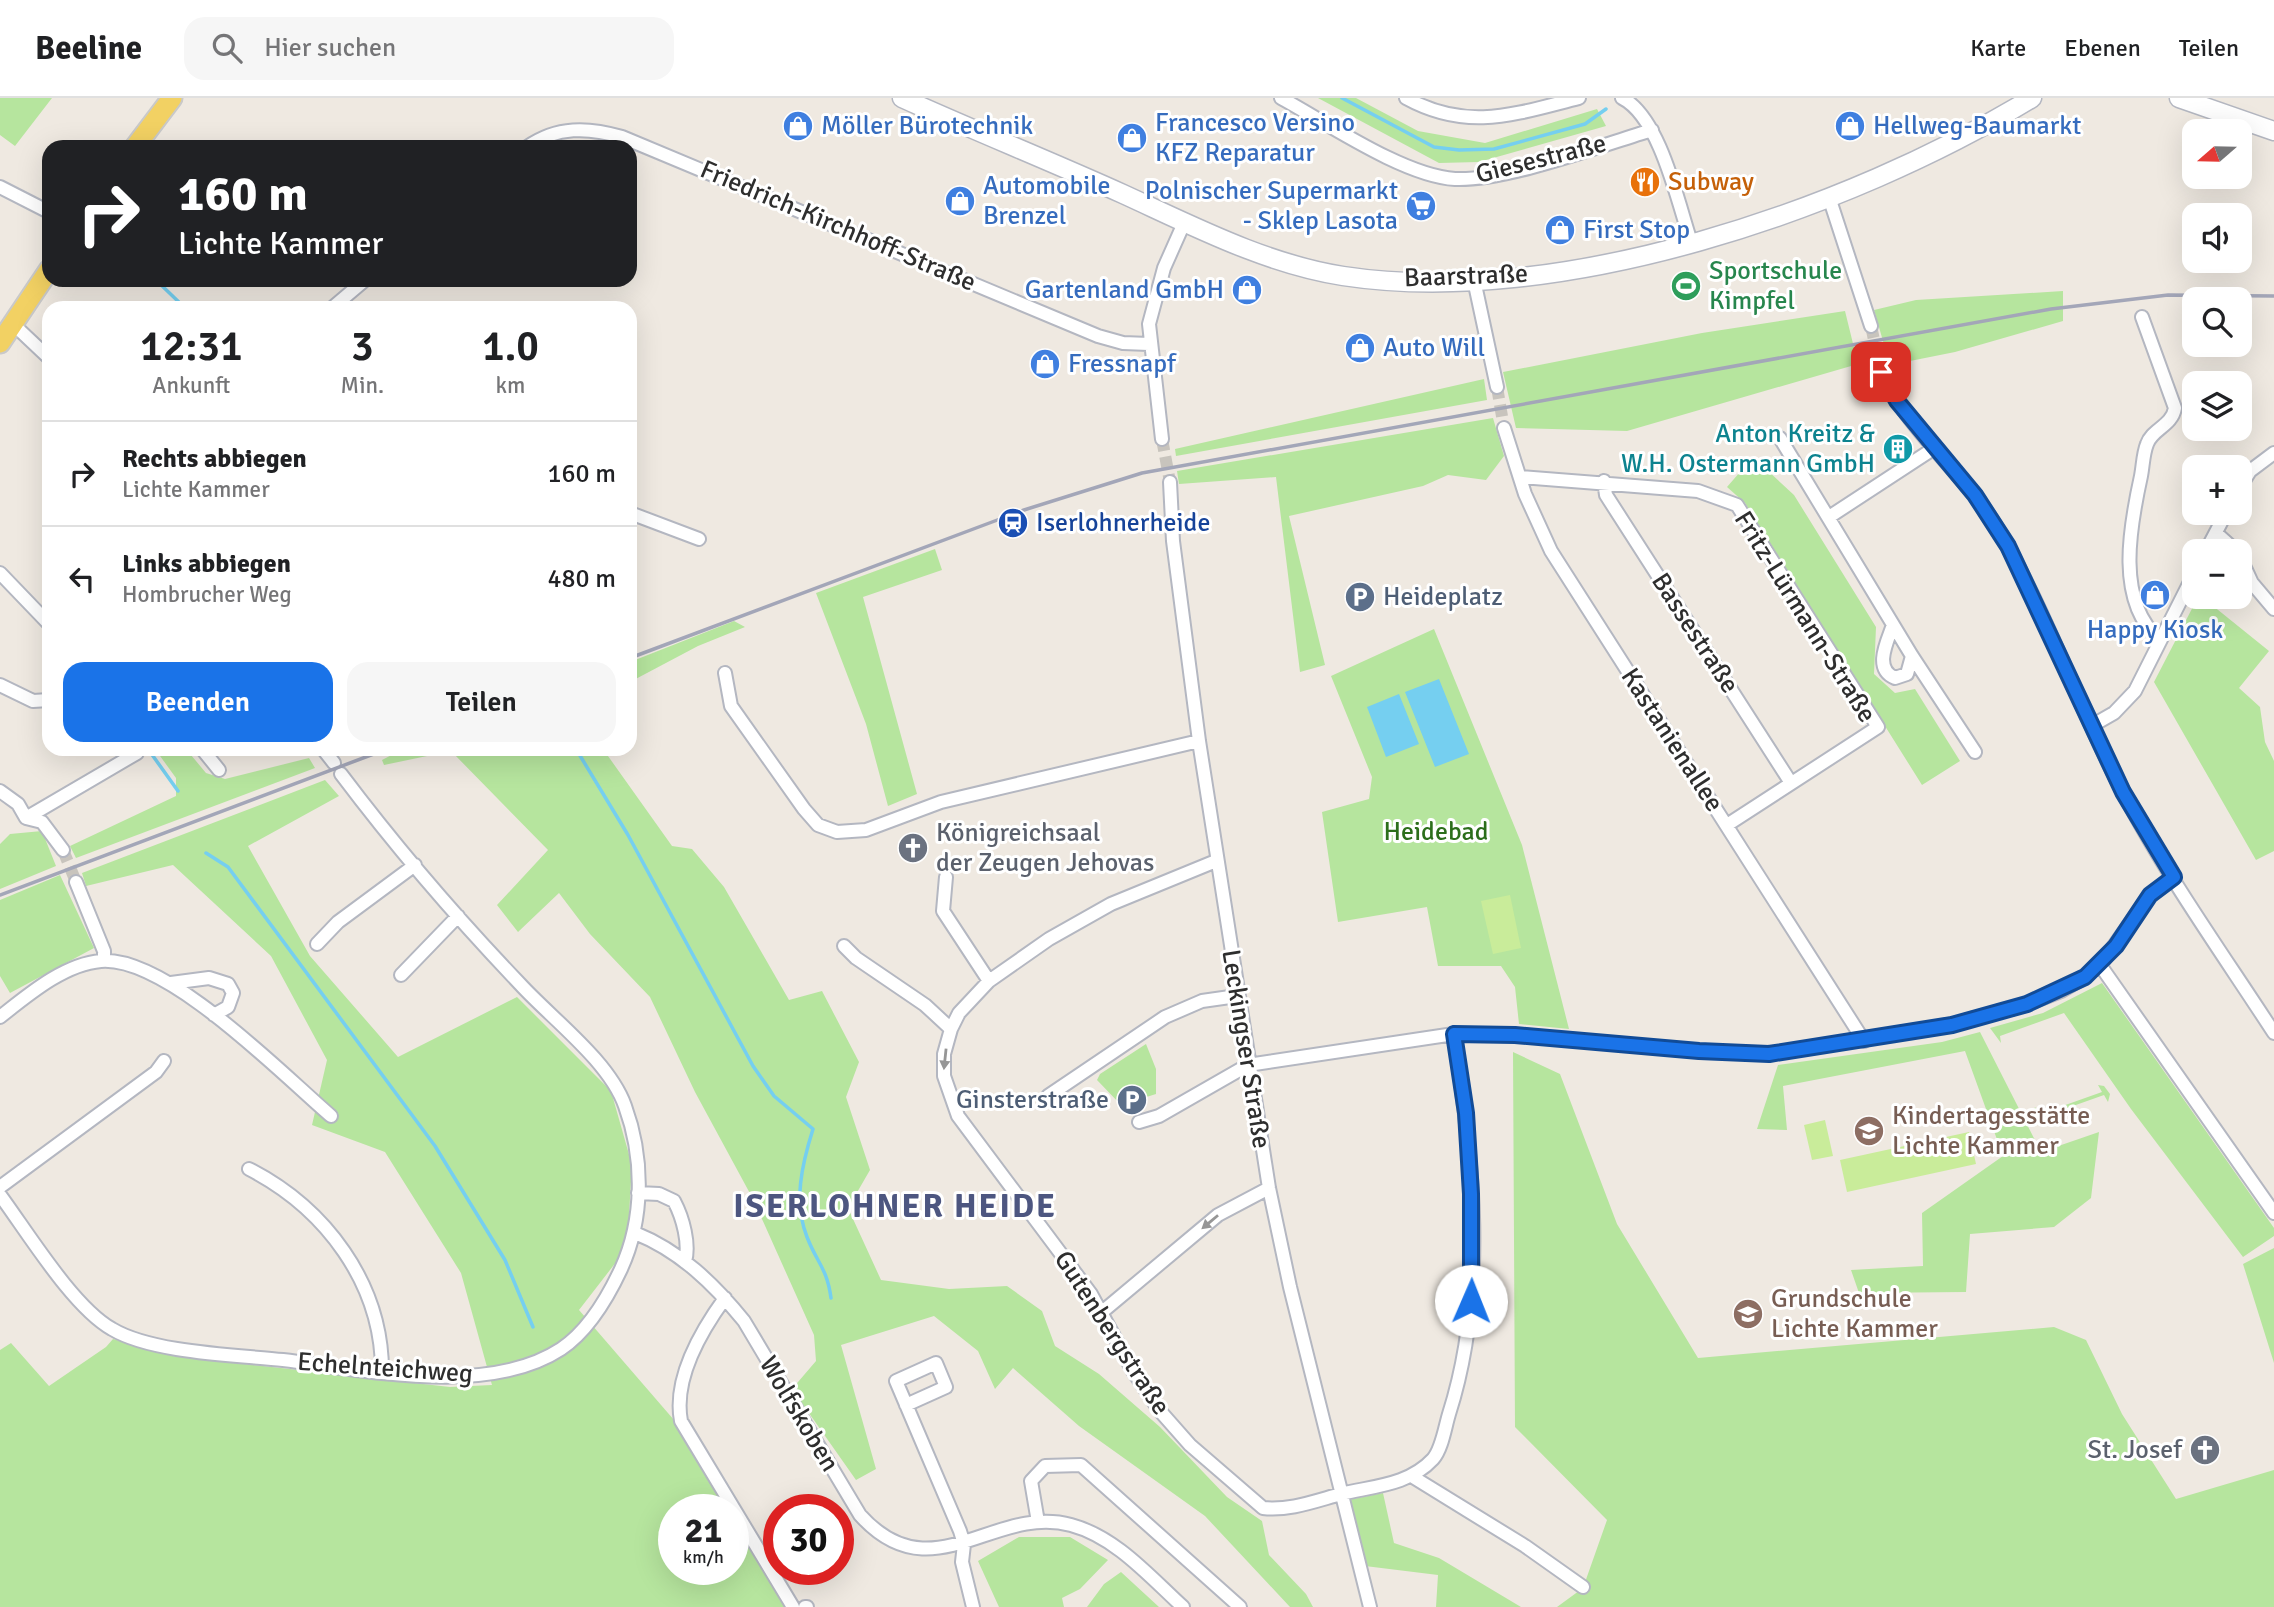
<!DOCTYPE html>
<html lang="de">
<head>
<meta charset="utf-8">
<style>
	body { margin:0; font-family:Signika,sans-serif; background:#f6f6f6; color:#202124; height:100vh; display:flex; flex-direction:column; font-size:26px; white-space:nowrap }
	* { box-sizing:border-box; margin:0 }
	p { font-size:23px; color:#757577 }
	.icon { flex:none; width:38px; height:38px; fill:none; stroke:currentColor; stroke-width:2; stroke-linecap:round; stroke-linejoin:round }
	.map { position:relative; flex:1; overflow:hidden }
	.panel { position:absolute; left:42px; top:203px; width:595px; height:455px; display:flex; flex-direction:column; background:#fff; border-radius:21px; box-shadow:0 7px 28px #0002 }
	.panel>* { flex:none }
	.guide { position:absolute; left:42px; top:42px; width:595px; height:147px; border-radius:21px; box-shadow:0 7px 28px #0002; background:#202124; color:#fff; overflow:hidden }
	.needle { width:46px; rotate:250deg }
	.buttons { position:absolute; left:2182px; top:21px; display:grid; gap:14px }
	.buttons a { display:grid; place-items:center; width:70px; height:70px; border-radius:14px; background:#fff; box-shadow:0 7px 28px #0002; font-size:35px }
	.speed { position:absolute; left:658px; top:1396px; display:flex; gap:14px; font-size:35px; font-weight:700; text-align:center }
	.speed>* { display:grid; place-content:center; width:91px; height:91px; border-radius:50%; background:#fff; box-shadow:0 7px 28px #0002; line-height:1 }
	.speed small { font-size:18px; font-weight:400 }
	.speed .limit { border:10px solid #d22; background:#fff; color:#111 }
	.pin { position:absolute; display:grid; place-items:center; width:60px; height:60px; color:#fff; margin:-30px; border-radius:14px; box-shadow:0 4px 10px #0006 }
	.me { position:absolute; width:77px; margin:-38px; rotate:1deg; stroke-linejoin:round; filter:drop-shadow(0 0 5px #0008) }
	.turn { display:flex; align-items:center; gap:24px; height:147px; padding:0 21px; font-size:32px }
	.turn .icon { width:91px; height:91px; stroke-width:2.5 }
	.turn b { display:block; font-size:49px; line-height:60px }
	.eta { display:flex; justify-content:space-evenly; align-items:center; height:119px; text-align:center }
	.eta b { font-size:42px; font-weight:600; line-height:49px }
	.cta { display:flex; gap:14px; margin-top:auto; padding:14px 21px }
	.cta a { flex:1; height:80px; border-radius:21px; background:#1a73e8; color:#fff; font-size:28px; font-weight:600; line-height:80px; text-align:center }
	.cta a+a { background:#f6f6f6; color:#202124 }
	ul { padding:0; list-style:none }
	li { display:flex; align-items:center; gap:21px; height:105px; padding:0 21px; border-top:2px solid #e0e0e0 }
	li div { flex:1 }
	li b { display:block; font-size:26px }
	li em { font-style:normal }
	header { display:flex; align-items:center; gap:42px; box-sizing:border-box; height:98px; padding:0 35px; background:#fff; border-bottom:2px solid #e0e0e0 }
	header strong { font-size:33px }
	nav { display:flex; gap:38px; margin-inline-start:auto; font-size:24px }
	.search { width:490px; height:63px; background:#f6f6f6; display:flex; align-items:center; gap:18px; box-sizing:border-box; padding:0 24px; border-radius:21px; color:#757577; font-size:26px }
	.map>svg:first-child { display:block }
	.green { fill:#b6e59e }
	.pitch { fill:#c9ec9a }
	.water { fill:#75cff0 }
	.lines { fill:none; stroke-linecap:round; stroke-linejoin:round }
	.stream { stroke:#75cff0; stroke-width:3.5 }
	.street-tunnel { stroke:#c8c4bd; stroke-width:12; stroke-dasharray:12 6; stroke-linecap:butt }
	.street-casing { stroke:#b4b7c1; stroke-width:16 }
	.secondary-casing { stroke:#b4b7c1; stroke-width:21 }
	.primary-casing { stroke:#c9c9c9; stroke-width:23 }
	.street { stroke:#fff; stroke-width:12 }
	.secondary { stroke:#fff; stroke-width:18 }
	.primary { stroke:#f2d163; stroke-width:19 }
	.rail { stroke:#a3a6b8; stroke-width:3.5 }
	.oneway { fill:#969696 }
	.route-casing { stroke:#114b97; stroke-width:18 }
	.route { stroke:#1a73e8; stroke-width:12 }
	.labels { text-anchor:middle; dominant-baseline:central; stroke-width:6; stroke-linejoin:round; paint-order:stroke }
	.shop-label { font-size:26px; fill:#366cbe; stroke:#fff; text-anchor:start }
	.street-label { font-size:26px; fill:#2e2e2e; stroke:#fff }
	.food-label { font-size:26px; fill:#c56008; stroke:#fff; text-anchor:start }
	.leisure-label { font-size:26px; fill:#27864d; stroke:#fff; text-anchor:start }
	.culture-label { font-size:26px; fill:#0d838f; stroke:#fff; text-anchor:end }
	.transit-label { font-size:26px; fill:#164399; stroke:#fff; text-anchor:start }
	.service-label { font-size:26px; fill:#4e5e75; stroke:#fff; text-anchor:start }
	.park-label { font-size:26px; fill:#2c6e1b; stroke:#fff }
	.worship-label { font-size:26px; fill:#5b616d; stroke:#fff; text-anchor:start }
	.education-label { font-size:26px; fill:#785e54; stroke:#fff; text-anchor:start }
	.district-label { font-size:33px; font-weight:bold; letter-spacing:2px; fill:#4d5680; stroke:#fff }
</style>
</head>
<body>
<header>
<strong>Beeline</strong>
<div class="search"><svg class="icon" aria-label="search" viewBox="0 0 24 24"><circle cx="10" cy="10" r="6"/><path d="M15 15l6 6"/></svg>Hier suchen</div>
<nav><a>Karte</a><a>Ebenen</a><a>Teilen</a></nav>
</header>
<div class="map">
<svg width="2274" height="1509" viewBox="0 0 2274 1509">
	<rect width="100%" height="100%" fill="#efe9e1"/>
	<path class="green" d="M0,0h52l-37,48 -15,-11z
		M1318,0h38l62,33 67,12 112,-34 9,17 -127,36 -40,1z
		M2063,193v30l-108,31 -65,13 -16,-55 42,-10z
		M1845,213l13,53 -231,67 -111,-3 -13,-56 199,-39z
		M1484,281l3,21 -311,56 -1,-7z
		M1493,320l11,38 -18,24 -38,-5 -25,11 -134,30 36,149 -25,7 -24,-195 -97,7 -2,-13z
		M1753,359l41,38 82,132 -2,47 21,19 20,-4 45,72 -38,24 -177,-282 -18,-16z
		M935,451l7,21 -79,27 54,197 -29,12 -22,-82 -50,-131z
		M2198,499h4l67,54 -30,37 21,19 5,35 9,19v90l-18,9 -102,-178z
		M734,523l11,6 -47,19 -68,36v-20z
		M1434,531l88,216 47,184 -50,-5 -4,-37 -14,-21h-63l-11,-59 -89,15 -16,-110 47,-13 3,-22 -41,-101z
		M155,651h31l20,24 19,6 84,-21 6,10 -239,90 -6,-12 106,-50v-18z
		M403,651h200l69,97 20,3 32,38 65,113 33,-9 37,71 -13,35 24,73 -22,38 33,72 68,9 58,-3 35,25 13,35 44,28 61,53 67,70 35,24 7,34 37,39 7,13h-23l-85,-91 -126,-90 -66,-58 -18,21 -17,-38 -44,-35 -93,29 35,124 -20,11 -64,-91 24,-28 -2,-26 -61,-136 -58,-107 -45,-95 -60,-63 -31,-41 -41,39 -21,-27 51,-55 -97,-99 -67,14 -2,-5z
		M325,682l14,16 -91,50 62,110 88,101 119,-60 94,94 21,74 -5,83 -48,62 95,110 55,90h-55v60h59v-53l55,90h-788v-257l11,-7 38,43 57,-39 7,-8 60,17 277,31 42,-2 -31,-112 -76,-121 -73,-27 15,-65 -56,-104 -98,-91 -87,21 -4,-13z
		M42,733l14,35 -56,23v-45l10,-10z
		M60,777l34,73 -84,45 -10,-17v-76z
		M2102,885l172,245v8l-31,21 -112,-148 -67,-96 -64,23 1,7 -11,-15 53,-15z
		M1980,934l61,120 58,-20 -8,66 -37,29 -84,7 -4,58 -107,1 -8,-23 72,-4 -1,-53 81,-57 -38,-105 -182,35 4,44 -30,-1 21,-64 164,-23z
		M1146,946l10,25v25l-35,11 -24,-25 3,-6z
		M1513,954l47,22 57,150 81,134 356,-31 32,13 36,74 54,85 98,-29v137h-717l26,-19 24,-68 -92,-93z
		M2098,987l6,1 6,8 -2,8 -4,-7 -62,22 3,7 -7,-1 -5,-10 2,-6 5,7 62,-22z
		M2274,1150v115l-31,-99z
		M1383,1395l11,50 45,15 82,49h-85l2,-32 -73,-9 -17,-66z
		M1019,1439h51l38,23 -28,29 -18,9 2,9h-65l-21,-46z
		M1121,1474l38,35h-72l17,-23z"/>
	<path class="pitch" d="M1510,797l11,53 -28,6 -12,-53z
		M1825,1022l8,36 -21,4 -8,-35z
		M1969,1034l7,32 -129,28 -7,-32z"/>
	<path class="water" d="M1439,581l30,75 -34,13 -30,-75z
		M1399,596l20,50 -33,13 -19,-50z"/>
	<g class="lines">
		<path class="stream" d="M1342,0l92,49 25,3 35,-1 91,-25 21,-15
			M156,182l29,28
			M148,651l30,42
			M576,651l52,86 125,231 21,30 39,33c-11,35 -20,73 -6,108 10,26 20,31 24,61
			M206,755l22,14 207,279 70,114 28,67"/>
		<path class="street-tunnel" d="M1871,228l6,27
			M1497,289l7,41
			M1162,341l8,43
			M63,752l13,32"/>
		<g class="street-casing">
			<path id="street" d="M1281,0c46,25 123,78 174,81 52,2 144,-33 197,-49
				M1406,0c62,34 109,16 173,0
				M1622,0c38,19 56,105 69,144
				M527,49c30,-21 61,-20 95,-10l476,199 25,7 26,1
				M0,89l49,25
				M1829,99l42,129
				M1474,182l23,107
				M332,210l33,-28
				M2142,219l33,91c-3,18 -23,21 -28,36 -4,10 -4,22 -6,32 -11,50 -26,126 19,164
				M13,226l36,34
				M1877,255c12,63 86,117 119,173 51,86 82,181 128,268 42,81 100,162 150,239
				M1504,330l21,66 26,57 313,490
				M1780,340l132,218 63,96
				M1162,341l-13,-115 15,-56 20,-45
				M1521,379l177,14 39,14 141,222 -151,98
				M1604,383l2,14 185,288
				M1170,384l3,59 26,200 70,447 21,99 80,320
				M2240,389l10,-16 24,-18
				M630,415l69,26
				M1829,419l107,-70
				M2216,435l20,18
				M2206,453l20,-38
				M2240,459l12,26 22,26
				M0,475l49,51
				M1893,527c-6,17 -20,44 2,53l12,-4 5,-18
				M725,575l6,33 73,103 14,16 19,7 29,-2 75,-28 258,-61
				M0,587l33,16 16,-1
				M2093,627l21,-12 21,-22 59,-117
				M202,651l17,21
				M323,651l11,14
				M0,693l18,13 8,14 16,4 21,28
				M26,720l111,-65
				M1216,763l-105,43 -62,35 -60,42 -30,32 -8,16 -7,25v22l14,40 133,178 42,77 27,40 30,34 73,63c26,3 52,-7 78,-14 33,-8 68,-9 92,-35 9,-10 12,-32 16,-45 39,-122 24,-256 5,-380
				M946,779l-3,34 46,70
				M76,784l28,69v9
				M317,846l21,-22 77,-57
				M844,848l12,12 69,47 26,24
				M2100,867l174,248
				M401,877l57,-59
				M171,885l38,-5 19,6 5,9 -5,14 -14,8
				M0,919c28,-22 64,-53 101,-56 66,-5 181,113 230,155
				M1048,998l117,-79 37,-16 35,-5
				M1139,1024l20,-6 89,-51 206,-31 61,1 184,16 70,3 183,-29 75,-21 34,-13 24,-14 19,-17 46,-65 24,-18
				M249,1071c76,39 133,114 133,202
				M0,1089l156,-115 8,-11
				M638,1095l21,1 15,7c9,17 16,43 11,61
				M0,1097c28,38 73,112 112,134 40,24 124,26 171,31 82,10 205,37 278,-11 27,-18 46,-50 60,-80 23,-50 23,-111 4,-163 -16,-45 -73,-87 -105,-122 -63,-66 -124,-137 -179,-210
				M635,1135c45,18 79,51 109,88l116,194c72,80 133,-11 211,10 45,12 79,52 112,82
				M725,1200c-24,33 -52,81 -44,123l112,186
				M1102,1214l116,-97 51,-27
				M906,1307l40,-18 -10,-24 -40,18 64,150 4,13 -2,18 11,45
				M1413,1379l112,69 58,41
				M1038,1424l-7,-41 14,-15 36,-1 159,142
				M805,1509h2"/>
		</g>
		<g class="secondary-casing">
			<path id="secondary" d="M902,0c73,33 148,63 221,96 70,32 143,70 220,82 215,33 506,-66 689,-178
				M2179,0l95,33"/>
		</g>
		<g class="primary-casing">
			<path id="primary" d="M135,49l37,-49
				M0,245l49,-73"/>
		</g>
		<use href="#street" class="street"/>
		<use href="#secondary" class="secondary"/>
		<use href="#primary" class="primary"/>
		<path class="rail" d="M630,560l394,-148 118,-37 909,-164 117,-14 106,1
			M0,797l387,-146"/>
	</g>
	<defs><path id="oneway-solid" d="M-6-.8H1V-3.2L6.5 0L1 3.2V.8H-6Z" transform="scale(1.75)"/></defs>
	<g class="oneway">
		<use href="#oneway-solid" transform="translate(945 961) rotate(96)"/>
		<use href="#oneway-solid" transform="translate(1210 1124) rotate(140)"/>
	</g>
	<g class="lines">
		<g class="route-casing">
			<path id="route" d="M1471,1203v-107l-5,-81 -12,-79 61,1 184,16 70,3 183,-29 75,-21 58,-27 31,-31 34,-51 24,-18 -51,-85 -115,-246 -33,-51 -78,-94 -16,-29"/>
		</g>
		<use href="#route" class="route"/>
	</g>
	<defs>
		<g id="shop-disc" transform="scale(1.575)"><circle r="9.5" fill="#3f7fe0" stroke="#fff"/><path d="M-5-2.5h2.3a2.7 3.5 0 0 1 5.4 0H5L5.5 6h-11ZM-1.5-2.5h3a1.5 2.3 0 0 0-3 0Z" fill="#fff"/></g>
		<g id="restaurant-disc" transform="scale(1.575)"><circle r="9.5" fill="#e8710a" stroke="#fff"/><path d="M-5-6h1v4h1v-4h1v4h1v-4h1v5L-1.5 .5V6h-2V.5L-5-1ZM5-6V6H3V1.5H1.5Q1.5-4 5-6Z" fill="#fff"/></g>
		<g id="supermarket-disc" transform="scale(1.575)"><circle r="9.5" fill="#3f7fe0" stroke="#fff"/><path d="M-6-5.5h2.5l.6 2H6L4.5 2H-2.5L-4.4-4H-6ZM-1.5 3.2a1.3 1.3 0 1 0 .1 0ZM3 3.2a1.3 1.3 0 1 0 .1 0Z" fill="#fff"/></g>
		<g id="stadium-disc" transform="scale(1.575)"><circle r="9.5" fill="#2e9e5b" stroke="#fff"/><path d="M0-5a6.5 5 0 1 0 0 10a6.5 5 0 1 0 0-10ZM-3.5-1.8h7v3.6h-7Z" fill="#fff"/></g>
		<g id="building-disc" transform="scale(1.575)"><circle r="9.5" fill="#0f9aa8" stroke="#fff"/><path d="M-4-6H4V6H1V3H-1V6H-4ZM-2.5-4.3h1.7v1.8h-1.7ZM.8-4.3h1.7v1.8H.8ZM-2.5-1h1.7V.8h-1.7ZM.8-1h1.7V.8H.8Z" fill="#fff"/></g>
		<g id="station-disc" transform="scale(1.575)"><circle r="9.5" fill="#1a4fb4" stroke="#fff"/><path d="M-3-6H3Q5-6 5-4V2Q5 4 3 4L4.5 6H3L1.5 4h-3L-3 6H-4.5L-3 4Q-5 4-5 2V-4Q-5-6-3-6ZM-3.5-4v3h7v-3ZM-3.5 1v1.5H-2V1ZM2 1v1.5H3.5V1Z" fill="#fff"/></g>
		<g id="parking-disc" transform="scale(1.575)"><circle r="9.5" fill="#5c6f8a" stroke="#fff"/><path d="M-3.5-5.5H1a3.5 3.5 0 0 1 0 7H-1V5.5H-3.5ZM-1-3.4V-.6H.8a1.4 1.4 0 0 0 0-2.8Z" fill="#fff"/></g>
		<g id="church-disc" transform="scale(1.575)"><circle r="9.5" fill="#6b7280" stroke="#fff"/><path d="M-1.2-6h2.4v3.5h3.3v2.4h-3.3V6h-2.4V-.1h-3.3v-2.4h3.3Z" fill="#fff"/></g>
		<g id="school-disc" transform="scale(1.575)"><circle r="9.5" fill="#8d6e63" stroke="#fff"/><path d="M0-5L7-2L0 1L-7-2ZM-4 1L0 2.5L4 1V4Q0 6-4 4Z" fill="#fff"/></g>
	</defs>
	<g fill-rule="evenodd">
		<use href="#shop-disc" x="798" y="28"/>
		<use href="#shop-disc" x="1850" y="28"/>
		<use href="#shop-disc" x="1132" y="40"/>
		<use href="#restaurant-disc" x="1645" y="84"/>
		<use href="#shop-disc" x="960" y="103"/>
		<use href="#supermarket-disc" x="1421" y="108"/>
		<use href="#shop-disc" x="1560" y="132"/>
		<use href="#stadium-disc" x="1686" y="188"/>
		<use href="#shop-disc" x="1247" y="192"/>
		<use href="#shop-disc" x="1360" y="250"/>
		<use href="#shop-disc" x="1045" y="266"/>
		<use href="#building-disc" x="1898" y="351"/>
		<use href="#station-disc" x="1013" y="425"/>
		<use href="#shop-disc" x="2155" y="497"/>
		<use href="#parking-disc" x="1360" y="499"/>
		<use href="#church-disc" x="913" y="750"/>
		<use href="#parking-disc" x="1132" y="1002"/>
		<use href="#school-disc" x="1869" y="1033"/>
		<use href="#school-disc" x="1748" y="1216"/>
		<use href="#church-disc" x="2205" y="1352"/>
	</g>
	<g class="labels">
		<g class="shop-label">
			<text x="1155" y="25">Francesco Versino<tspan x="1155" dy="30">KFZ Reparatur</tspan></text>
			<text x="821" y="28">Möller Bürotechnik</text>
			<text x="1873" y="28">Hellweg-Baumarkt</text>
			<text x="983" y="88">Automobile<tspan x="983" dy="30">Brenzel</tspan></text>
			<text x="1398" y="93" text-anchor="end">Polnischer Supermarkt<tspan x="1398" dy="30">- Sklep Lasota</tspan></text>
			<text x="1583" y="132">First Stop</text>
			<text x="1224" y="192" text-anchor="end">Gartenland GmbH</text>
			<text x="1383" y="250">Auto Will</text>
			<text x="1068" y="266">Fressnapf</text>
			<text x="2155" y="532" text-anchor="middle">Happy Kiosk</text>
		</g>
		<g class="street-label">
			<text transform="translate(1541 61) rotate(-14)">Giesestraße</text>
			<text transform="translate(838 128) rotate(23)">Friedrich-Kirchhoff-Straße</text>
			<text transform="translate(1466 178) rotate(-2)">Baarstraße</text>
			<text transform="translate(1805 519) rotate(58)">Fritz-Lürmann-Straße</text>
			<text transform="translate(1695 535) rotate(57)">Bassestraße</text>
			<text transform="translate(1672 642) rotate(57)">Kastanienallee</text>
			<text transform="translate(1246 951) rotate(81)">Leckingser Straße</text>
			<text transform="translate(1112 1235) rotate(57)">Gutenbergstraße</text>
			<text transform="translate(385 1270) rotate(4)">Echelnteichweg</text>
			<text transform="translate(799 1316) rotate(59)">Wolfskoben</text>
		</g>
		<g class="food-label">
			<text x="1668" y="84">Subway</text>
		</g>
		<g class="leisure-label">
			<text x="1709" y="173">Sportschule<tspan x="1709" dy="30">Kimpfel</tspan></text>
		</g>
		<g class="culture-label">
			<text x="1875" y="336">Anton Kreitz &amp;<tspan x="1875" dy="30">W.H. Ostermann GmbH</tspan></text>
		</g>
		<g class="transit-label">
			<text x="1036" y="425">Iserlohnerheide</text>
		</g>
		<g class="service-label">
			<text x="1383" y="499">Heideplatz</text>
			<text x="1109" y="1002" text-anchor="end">Ginsterstraße</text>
		</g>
		<g class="park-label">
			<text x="1436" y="734">Heidebad</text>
		</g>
		<g class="worship-label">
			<text x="936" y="735">Königreichsaal<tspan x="936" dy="30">der Zeugen Jehovas</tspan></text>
			<text x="2182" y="1352" text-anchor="end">St. Josef</text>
		</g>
		<g class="education-label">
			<text x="1892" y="1018">Kindertagesstätte<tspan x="1892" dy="30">Lichte Kammer</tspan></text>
			<text x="1771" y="1201">Grundschule<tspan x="1771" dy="30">Lichte Kammer</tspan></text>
		</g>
		<g class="district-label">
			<text x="895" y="1108">ISERLOHNER HEIDE</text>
		</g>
	</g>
</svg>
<div class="buttons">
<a><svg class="needle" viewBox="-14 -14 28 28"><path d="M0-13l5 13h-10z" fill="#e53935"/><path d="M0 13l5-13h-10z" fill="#757577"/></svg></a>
<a><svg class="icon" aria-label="sound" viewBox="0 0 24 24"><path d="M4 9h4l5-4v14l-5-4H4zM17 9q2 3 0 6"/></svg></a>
<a><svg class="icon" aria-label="search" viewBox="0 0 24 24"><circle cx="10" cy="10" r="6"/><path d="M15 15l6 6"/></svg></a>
<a><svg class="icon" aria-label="layers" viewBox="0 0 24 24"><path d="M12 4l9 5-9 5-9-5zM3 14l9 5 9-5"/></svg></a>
<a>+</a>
<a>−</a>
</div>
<div class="speed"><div>21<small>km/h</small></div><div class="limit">30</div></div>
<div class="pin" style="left:1881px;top:274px;background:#d93025"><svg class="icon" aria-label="arrive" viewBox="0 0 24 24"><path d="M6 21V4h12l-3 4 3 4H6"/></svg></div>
<svg class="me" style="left:1471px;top:1203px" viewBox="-20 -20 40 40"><circle r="19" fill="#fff"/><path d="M0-13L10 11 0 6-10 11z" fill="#1a73e8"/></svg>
<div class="guide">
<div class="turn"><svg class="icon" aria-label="right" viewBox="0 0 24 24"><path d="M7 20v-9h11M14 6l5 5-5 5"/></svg><div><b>160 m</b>Lichte Kammer</div></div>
</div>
<section class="panel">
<div class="eta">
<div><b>12:31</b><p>Ankunft</p></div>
<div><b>3</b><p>Min.</p></div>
<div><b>1.0</b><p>km</p></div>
</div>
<ul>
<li><svg class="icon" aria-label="right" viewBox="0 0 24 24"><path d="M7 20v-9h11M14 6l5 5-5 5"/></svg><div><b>Rechts abbiegen</b><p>Lichte Kammer</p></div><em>160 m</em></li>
<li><svg class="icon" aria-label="left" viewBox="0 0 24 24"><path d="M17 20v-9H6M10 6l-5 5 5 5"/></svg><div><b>Links abbiegen</b><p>Hombrucher Weg</p></div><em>480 m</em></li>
</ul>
<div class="cta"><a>Beenden</a><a>Teilen</a></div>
</section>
</div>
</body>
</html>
